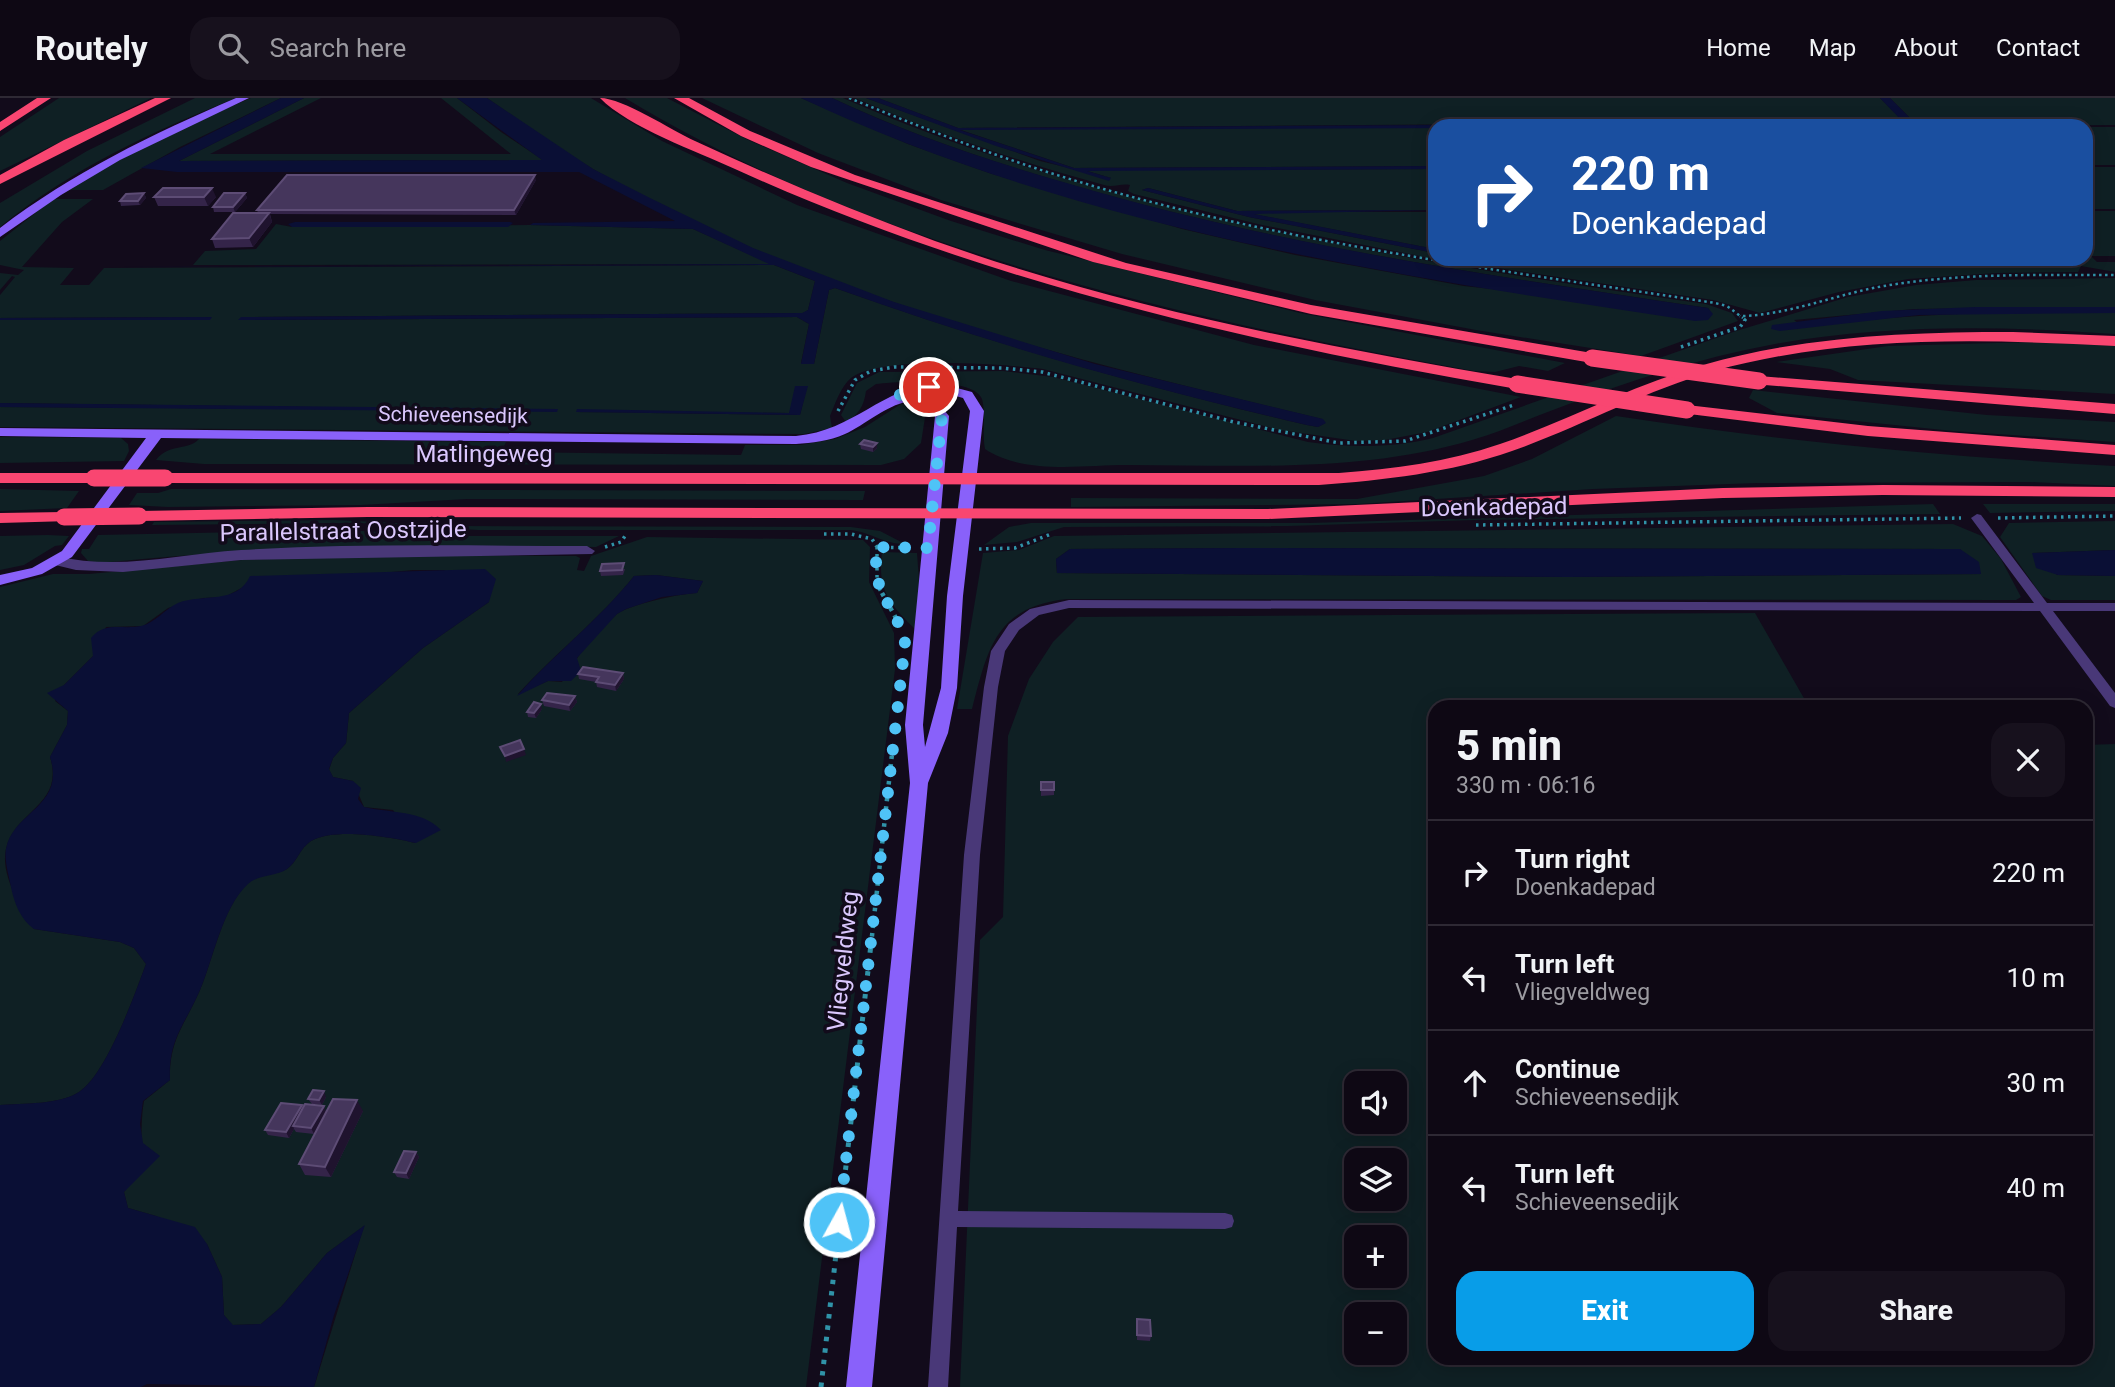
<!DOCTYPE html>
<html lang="en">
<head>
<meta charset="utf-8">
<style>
	body { margin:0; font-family:Roboto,sans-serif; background:#17111d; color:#f1f3f6; height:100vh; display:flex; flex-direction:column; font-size:26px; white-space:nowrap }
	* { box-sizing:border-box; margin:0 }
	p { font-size:23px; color:#9b9aa0 }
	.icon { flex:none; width:38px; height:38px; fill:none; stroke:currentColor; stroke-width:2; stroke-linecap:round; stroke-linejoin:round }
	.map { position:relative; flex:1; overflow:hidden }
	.side { position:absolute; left:1428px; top:602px; width:665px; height:665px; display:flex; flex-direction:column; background:#0e0814; border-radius:21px; box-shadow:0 4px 18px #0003,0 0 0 2px #2e2934 }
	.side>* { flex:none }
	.banner { position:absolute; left:1428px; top:21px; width:665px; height:147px; border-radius:21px; box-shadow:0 4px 18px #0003,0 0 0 2px #2e2934; background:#1a4fa0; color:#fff; overflow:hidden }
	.fabs { position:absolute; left:1344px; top:973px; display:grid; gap:14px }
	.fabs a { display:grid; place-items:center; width:63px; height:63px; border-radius:14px; background:#0e0814; box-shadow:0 4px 18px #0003,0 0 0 2px #2e2934; font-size:35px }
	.pin { position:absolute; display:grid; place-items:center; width:60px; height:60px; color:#fff; margin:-30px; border:4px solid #fff; border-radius:50%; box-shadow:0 2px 7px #0007 }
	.me { position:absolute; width:77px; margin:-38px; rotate:7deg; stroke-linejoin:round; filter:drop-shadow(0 0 5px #0008) }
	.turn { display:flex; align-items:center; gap:24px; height:147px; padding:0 28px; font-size:32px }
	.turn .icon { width:91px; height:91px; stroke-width:2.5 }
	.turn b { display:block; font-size:49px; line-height:60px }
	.round { display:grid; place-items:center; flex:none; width:74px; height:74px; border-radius:21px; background:#17111d }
	.head { display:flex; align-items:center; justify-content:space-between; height:119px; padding:0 28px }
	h1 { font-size:42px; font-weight:800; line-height:52px }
	.primary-button { display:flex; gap:14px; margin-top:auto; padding:14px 28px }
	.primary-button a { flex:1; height:80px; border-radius:21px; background:#089de8; color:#fff; font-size:28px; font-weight:800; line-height:80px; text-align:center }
	.primary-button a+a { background:#17111d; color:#f1f3f6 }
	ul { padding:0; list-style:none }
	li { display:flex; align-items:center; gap:21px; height:105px; padding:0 28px; border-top:2px solid #2e2934 }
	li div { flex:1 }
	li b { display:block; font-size:26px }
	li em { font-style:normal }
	header { display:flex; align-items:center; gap:42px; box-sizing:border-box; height:98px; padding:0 35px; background:#0e0814; border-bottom:2px solid #2e2934 }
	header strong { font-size:33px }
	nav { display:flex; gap:38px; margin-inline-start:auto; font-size:24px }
	.search { width:490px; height:63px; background:#17111d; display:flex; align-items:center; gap:18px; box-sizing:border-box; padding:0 24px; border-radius:21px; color:#9b9aa0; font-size:26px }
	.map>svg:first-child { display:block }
	.green { fill:#0f2024; fill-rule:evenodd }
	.water { fill:#0a0f35 }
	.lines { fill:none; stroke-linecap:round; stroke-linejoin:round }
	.path-far3 { stroke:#3093a8; stroke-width:2.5; stroke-dasharray:2.5 3.5; stroke-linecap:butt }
	.path-far2 { stroke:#3093a8; stroke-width:3.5; stroke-dasharray:2.5 4.5; stroke-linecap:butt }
	.path-far1 { stroke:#3093a8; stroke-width:4.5; stroke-dasharray:3.5 5; stroke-linecap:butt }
	.path { stroke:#3093a8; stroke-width:5; stroke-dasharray:4.5 7; stroke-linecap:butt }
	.lane { fill:#493878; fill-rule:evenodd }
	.street { fill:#493878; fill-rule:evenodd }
	.secondary { fill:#8961fa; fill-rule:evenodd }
	.highway { fill:#f94671; fill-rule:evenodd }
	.highway-bridge { stroke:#f94671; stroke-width:17 }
	.wall { fill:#342449 }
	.shaded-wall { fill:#1f132e }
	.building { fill:#45365c; stroke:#5d4c75; stroke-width:2 }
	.route { stroke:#4fc3f7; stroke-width:12; stroke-dasharray:0 21.6 }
	.labels { text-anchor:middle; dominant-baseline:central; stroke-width:7; stroke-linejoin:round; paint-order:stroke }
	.far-street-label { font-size:21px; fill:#dac7fd; stroke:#120b1b }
	.street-label { font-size:24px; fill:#dac7fd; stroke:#120b1b }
</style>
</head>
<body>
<header>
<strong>Routely</strong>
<div class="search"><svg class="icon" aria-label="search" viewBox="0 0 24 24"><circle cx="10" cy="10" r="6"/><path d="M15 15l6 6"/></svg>Search here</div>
<nav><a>Home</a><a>Map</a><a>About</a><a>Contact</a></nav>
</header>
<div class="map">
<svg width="2115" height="1289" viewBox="0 0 2115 1289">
	<rect width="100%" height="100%" fill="#120b1b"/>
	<path class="green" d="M59,0h92l-151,73v-34z
		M195,0h41c-83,33 -167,72 -236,129v-24l87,-52z
		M251,0h30l-101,49 -77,43h-37c59,-36 121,-65 185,-92z
		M304,0h17l-111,56h301l-70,-56h16l44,34 42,28 -364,1z
		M487,0h104l71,43 135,64 214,76 243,64 267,52 -94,35 -42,8 -29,1 -76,-11 -237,-61c-39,-5 -162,-14 -192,9 -10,8 -16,26 -21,38l2,12 -28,6 -804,-7v-20l558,3 -558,-7v-83l212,-3 -212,1v-23l15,-18 -3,-1 -12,14v-17l18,2 6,-5 -24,-5v-24l53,-42h40l-31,23 -40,45 52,1 -14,17h29l15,-17 670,-3 41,16 -7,29 -5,3 -561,4 -3,3 558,-3 12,7 -8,39 13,1 15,-74 6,-2c155,55 312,100 472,137l11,2 7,-4 -3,-4c-248,-59 -506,-121 -729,-250 -37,-22 -71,-47 -106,-71zM807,288l-7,29 -224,-3 213,1z
		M625,0h42l81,42 99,43 104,38 94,29 255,63 265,50 -17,8 -29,-5 -24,6 -21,-1c-284,-51 -600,-122 -849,-273z
		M702,0h99l107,46 81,29 193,56 113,26 169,31 247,27 -3,-5c-217,-32 -433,-63 -643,-125 -79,-23 -159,-50 -233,-85h11c274,120 570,163 863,206l26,9 6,8 -97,35 -165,-26 -161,-30 -193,-46 -181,-54 -123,-47z
		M855,0h11l174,63 71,17 -27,-8 351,-1v41l-198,1 -89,-23 -6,2 107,27 186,36v6l-173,-34 -128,-31 -6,-3 2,-6c-9,-2 -16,3 -26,0 -85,-23 -168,-52 -249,-87z
		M878,0h1002l23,23 -945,7z
		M1890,0h225v27l-197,1z
		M1435,29v39l-361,2 -116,-39z
		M2086,29h29v38h-29z
		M2086,69h29v42h-29z
		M2086,113h29v45h-24l6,6h18v10l-34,-6 -3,6 -81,1 -89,6 -69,13 -79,21 -47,-13 -276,-41 53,4 526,-3 44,1 -1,-2h27z
		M1256,114h179v37l-182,-35z
		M276,126l16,3 238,-2 163,4 78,35 -578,1 12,-14 51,-2z
		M2115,180v29l-201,2 -120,11 10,7c103,-13 207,-17 311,-14v21c-113,-8 -228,-10 -340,10 -77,14 -149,38 -222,66 -27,10 -53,22 -81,30 -110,33 -232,25 -345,25 -45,0 -103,10 -142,-16 -3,-15 1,-37 -3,-50 -7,-22 -87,-18 -106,-15l-10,7c-2,15 -7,23 -20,31l-5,-7 16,-32 22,-11 124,-1 50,6 255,65c43,6 84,6 125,-4l303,-107 112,-34 68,-12 60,-5z
		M2037,244l78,4v48l-257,-14 -28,-11 -54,-7 112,-16z
		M1753,292l234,25 128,7v20l-162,-11 -176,-18 -28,-15z
		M901,306h16l9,7 -5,32 -17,16 -23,6 -677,-1 -48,-4c13,-17 32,-9 43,-21l307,3 -5,10 240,3 4,-10h55l35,-6 30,-12z
		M1616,318c165,25 332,41 499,50v20l-85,-4 -273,1 -164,6 -235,15 -287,3v-9l286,1 127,-23 48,-17z
		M0,339l121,1 7,6 1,7 -5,10 -124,2z
		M0,391l79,2 -12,17 -67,3z
		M171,391l694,2 -2,9 -396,-1 -106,6 -193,2 -39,-2 8,-12h21z
		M1933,406l7,10 -465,6 -187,6 -224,1 -47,15 -33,3 25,-18 22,-4h278z
		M1983,406h132v7l-125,2z
		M335,422l124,6 392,1 29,4 25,13c-22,0 -34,-12 -55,-14h-372l-119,-7 -207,2 2,-3z
		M2115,423v29l-82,3 24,22 58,1v24h-64l-9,-4 -42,-59 9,-14z
		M1953,426l29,12 19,23 20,38 -5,3 -949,-1c-71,8 -79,48 -95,110h-15l26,-156 36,-3 35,-14zM1237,450l723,1 21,25 -413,3 -511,-4 -1,-14 14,-10z
		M343,432l112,6h164l-23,11c-166,-2 -330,-2 -495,16l-13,-2 -7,-8 1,-4h7l9,-14z
		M48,437l21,1 -7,9 -7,1 -31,19 -24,5v-34z
		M647,439l216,3 7,7 -1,35 25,51 1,36 -89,718h-492l50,-161 -37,27 -46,54 -20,17 -29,1 -8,-10 -2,-38 -15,-33 -51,-28 -28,-8 -4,-16c24,-28 14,-58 20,-91l26,-21c-1,-41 15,-55 30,-90 13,-30 22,-81 47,-106 12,-11 28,-8 40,-15 10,-7 13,-21 24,-28 24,-14 80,-4 105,2l-23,-33 -29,-3 -11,-26 -20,-4 -4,-7 4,-12 13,-15 3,-30 74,-65 66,-46 -45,-32h-31l-168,16 -20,11 -22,1 -35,10 -25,18 -37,1 -13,29 -29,29 -9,16 13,10 -1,14 -17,32c15,48 -35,53 -44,92 -6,26 15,58 28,80l86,13 14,6 12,16c-11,30 -40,111 -67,128 -20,13 -55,11 -79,13v-518l53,-13h36l153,-14 126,-5 208,1 4,2 -3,12 7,1 7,-15zM656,477l47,6 -6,12c-18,1 -66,11 -80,21 -22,16 -41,45 -55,68l-14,-1 -30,13c37,-41 81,-74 116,-118z
		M882,454l35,1 2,27 -2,51c-27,-26 -40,-40 -35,-79z
		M1755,515l54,94h-374v651h651v-613l29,-1v643h-1155l20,-447 23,-23 5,-181 21,-57 24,-37 25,-25zM1356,985h39v39h-39zM1356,1062h39v39h-39zM1356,1139h39v39h-39zM1356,1216h39v39h-39z"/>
	<path class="water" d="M281,0h23l-125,63 363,-1 -85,-62h30l106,71 57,29 103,50 141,54 201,62 228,55 3,4 -8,4 -11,-2c-160,-37 -317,-81 -472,-137l-6,2 -15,74h-13l8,-40 -12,-7 -559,3 3,-3 561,-4 6,-3 7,-29 -41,-16 -665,2 660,-3 -76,-35 -163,-4 3,-2 142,-2 -96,-49h-402l-36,-4z
		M801,0h31c76,36 157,63 238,86 209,62 423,92 638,124l5,6 -5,6 -13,1c-304,-46 -613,-91 -894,-223z
		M866,0h12l80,30 945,-6 -23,-24h10l28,28 -958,4 114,38 361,-2v3l-348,2 24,7 -2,3 -113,-35z
		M1148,90l89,23 198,-1 -181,4 181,35v4l-186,-36 -107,-27z
		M295,124h215l3,1 -5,4h-216l-4,-3z
		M1467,161h591l2,4 -44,-3 -526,3z
		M1975,209h140v6l-196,2 -139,16 -9,-2 1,-4 110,-14z
		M212,219l-2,3h-210v-2z
		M795,288h13l-8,29 -224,-3 1,-3 212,4z
		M0,305l558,6 -1,3 -557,-5z
		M1237,450l723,1 19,13 2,12 -413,3 -511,-4 -1,-14 14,-10z
		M2115,452v26l-57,-1 -22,-7 -4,-15z
		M485,471l11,10 -7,23 -66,46 -74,65 -3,30 -13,15 -4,11 4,8 20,4 8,7 -3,11 6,8c26,6 58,3 77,23l-25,13c-25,-6 -81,-16 -105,-2 -11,7 -14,21 -24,28 -12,8 -28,5 -39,15 -26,24 -35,76 -48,106 -15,35 -32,49 -30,90l-27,21 -3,23 3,19 17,13 -36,36 4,16 67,19 12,17 15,33 2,38 9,10 28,-1 20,-17 46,-54 38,-28 -31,90 -20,72 -167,-3 -6,3h-141v-282c24,-2 59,0 79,-13 27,-17 56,-98 67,-128l-12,-16 -14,-6 -86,-13c-13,-9 -20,-26 -23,-42 -2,-11 -7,-27 -5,-38 7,-38 60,-42 44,-92l17,-32 1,-14 -21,-18 17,-8 29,-29 -2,-18c14,-17 31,-8 50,-12 14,-3 24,-17 37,-23 25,-10 59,2 72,-27z
		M656,477l47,6 -6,12 -35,4 -36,12 -9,5 -40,44 4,13 -10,10h-23l-31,15c37,-42 82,-76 117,-120z"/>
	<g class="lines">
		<path class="path-far3" d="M849,0c69,28 137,55 208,77 213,67 438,94 658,128l12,3 16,12
			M1743,218c49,-2 94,-22 141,-30 76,-13 154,-11 231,-11"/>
		<path class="path-far2" d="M1681,249l59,-20 5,-7 -5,-4
			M838,313l17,-31 16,-9 23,-4 108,1 40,4 192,50 105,21 66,-2 109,-36
			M1998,420l117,-2
			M1476,427l485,-7
			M824,436h27l21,5 5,8
			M605,449l16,-5 6,-9
			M877,449l34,1
			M877,449v38l6,10
			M979,451l36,-1 36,-14"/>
		<path class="path-far1" d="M882,495l19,34
			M871,847l21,-191"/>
		<path class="path" d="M821,1289l50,-443"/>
		<path class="lane" d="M1977,416l4,1 66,88h68v8h-62l62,82v15l-5,-2 -70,-95 -971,-3 -30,7 -20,15 -14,21 -7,36 -18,168 -22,356 267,2 7,2 2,6 -2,6 -7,2 -268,-2 -9,160h-20l36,-532 20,-168 7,-36 18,-27 21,-15 39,-9 965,3 -63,-85z"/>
		<path class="street" d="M587,448l8,5 -3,3 -351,6 -118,12 -47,-2 -25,-6 -3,-3 8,-5c62,15 123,-2 185,-6 115,-7 231,-4 346,-4z"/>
		<path class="secondary" d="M236,0h13l-129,62 -59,35 -61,42v-9c72,-55 152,-94 236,-130z
			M938,285l34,9 12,19 -21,185 -6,92 -9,45 -20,50 -56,604h-26l64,-604 -5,-58 30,-309c-20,-38 -66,8 -90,18 -16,7 -33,9 -49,10l-635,-6 -89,119 -30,17 -42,11v-10l32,-7 30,-17 84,-113 -146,-2v-8l796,8c58,-5 86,-49 142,-53zM938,293l25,7 7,13 -23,185 -6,92 -16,59 -2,-22 26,-309 -14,-17 -18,-5z"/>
		<path class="highway" d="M37,0h14l-51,33v-9z
			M155,0h16l-171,86v-9l64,-35z
			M600,0c23,0 71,32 95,43 79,37 159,70 240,100 188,67 386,105 582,138l8,5 -8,5c-268,-46 -533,-107 -782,-220 -37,-17 -107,-42 -135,-71z
			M674,0h15l61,33 105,44 271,88 185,42 281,48 8,5 -8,5 -281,-49 -218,-52 -282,-95 -70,-31z
			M2013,234l102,4v10c-134,-7 -271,-11 -401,25 -70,20 -134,56 -202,80 -63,22 -127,29 -193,34l-1154,-2 -9,-5 9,-5h1174c55,-4 109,-11 161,-29 69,-24 133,-59 203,-79 101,-29 206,-33 310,-33z
			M1759,278l356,28v10l-362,-30v-6z
			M1687,307l181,21 247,19v10l-247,-19 -187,-23 -2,-3z
			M0,375h94l9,5 -9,5h-94z
			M1883,387l232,2v10l-232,-2 -160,3 -455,21 -900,-2 -229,4 -9,-5 9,-5 229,-4 900,2 455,-21z
			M64,414l6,1 3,4 -3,4 -70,2v-10z"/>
		<path class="highway-bridge" d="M1592,260l167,23
			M1517,286l170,26
			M94,380h71
			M64,419l75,-1"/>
	</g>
	<path class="wall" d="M536,82l-20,35 -246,-1 2,8 -19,25 -38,1 -3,-9 46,-26 -1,-3z
		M144,95l2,5 -6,7 -19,1 -1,-5z
		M245,95l2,5 -12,14h-21l-1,-5z
		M154,99h62l-8,9h-50z
		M860,346l17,4 -4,4 -12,-3z
		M625,471l-2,6 -22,1 -1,-5z
		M623,575l1,6 -8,12 -19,-4 -1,-5 -17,-3 -1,-5z
		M575,598l2,6 -7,9 -26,-5 -2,-6z
		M542,611l-6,9 -8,-1 -1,-5z
		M1041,684h13v13l-13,1z
		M326,999l-4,8 -10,-1 -4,-5z
		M324,1008l2,6 37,-1 -32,66 -26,-2 -6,-11 25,-47 -10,17 -18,-2 -2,-3 -5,9 -21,-3 -3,-5 38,-22z
		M416,1054l3,5 -10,22 -12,-2 -3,-5z
		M1137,1221l14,17 -1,5 -13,-1z"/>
	<path class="shaded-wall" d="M535,77l1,5 -20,35 -2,-5z
		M212,90l4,9 -8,9 -4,-9z
		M144,95l2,5 -6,7 -2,-4z
		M245,95l2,5 -12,14 -2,-5z
		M269,115l3,9 -19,25 -4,-9z
		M877,345v5l-4,4v-5z
		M623,575l1,6 -8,12 -1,-6z
		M575,598l2,6 -7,9 -1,-6z
		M541,606l1,5 -6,9 -2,-5z
		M524,651l2,6 -20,7 -1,-6z
		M324,993l2,6 -4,8 -3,-5z
		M357,1002l6,11 -32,66 -6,-10z
		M302,1007l3,6 -12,15 1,3 -5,9 -3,-6z
		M324,1008l2,6 -12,22 -3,-6z
		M416,1054l3,5 -10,22 -3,-6z"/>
	<path class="building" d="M287,77h248l-21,35h-257z
		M163,90h49l-8,9h-50z
		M144,95l-6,8h-18l6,-7z
		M224,95h21l-12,14h-20z
		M233,115h36l-20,25 -37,1z
		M864,342l13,3 -4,4 -13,-3z
		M624,465l-2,7 -22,1 2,-7z
		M583,569l40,6 -8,12 -19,-3 3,-5 -21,-3z
		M547,595l28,3 -6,9 -27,-5z
		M534,604l7,2 -7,9 -7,-1z
		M520,642l4,9 -19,7 -5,-9z
		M1041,684h13v8h-13z
		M313,992l11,1 -5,9 -11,-1z
		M333,1001l24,1 -32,67 -26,-3z
		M281,1005l21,2 -16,27 -21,-2z
		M305,1006l19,2 -13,22 -18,-2z
		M404,1053l12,1 -10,21 -12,-1z
		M1137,1221l13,1 1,16 -14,-1z"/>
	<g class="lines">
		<path class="route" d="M839,1124l66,-579c-10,-42 -34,-45 -28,-96l51,1 14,-132c-7,-20 -29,-20 -47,-19l23,-10h11"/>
	</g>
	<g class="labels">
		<g class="far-street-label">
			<text transform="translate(453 317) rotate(1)">Schieveensedijk</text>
		</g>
		<g class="street-label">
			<text x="484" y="356">Matlingeweg</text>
			<text transform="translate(1494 409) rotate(-1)">Doenkadepad</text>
			<text transform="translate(343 433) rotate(-1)">Parallelstraat Oostzijde</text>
			<text transform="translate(843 863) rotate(-84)">Vliegveldweg</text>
		</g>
	</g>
</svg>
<div class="fabs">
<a><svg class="icon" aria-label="sound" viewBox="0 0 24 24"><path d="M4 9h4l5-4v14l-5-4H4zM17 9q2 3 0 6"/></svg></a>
<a><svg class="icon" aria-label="layers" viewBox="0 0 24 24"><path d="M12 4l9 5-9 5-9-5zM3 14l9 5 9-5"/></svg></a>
<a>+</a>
<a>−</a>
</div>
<div class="pin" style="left:929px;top:289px;background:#d93025"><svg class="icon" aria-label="arrive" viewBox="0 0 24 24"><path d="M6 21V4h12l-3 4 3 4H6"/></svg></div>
<svg class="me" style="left:839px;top:1124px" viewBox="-20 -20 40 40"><circle r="17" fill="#4fc3f7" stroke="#fff" stroke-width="3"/><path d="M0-11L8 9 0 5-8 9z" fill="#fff"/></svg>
<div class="banner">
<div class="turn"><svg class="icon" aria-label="right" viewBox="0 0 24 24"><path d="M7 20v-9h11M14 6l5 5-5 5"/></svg><div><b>220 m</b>Doenkadepad</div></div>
</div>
<section class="side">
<div class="head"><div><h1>5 min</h1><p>330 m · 06:16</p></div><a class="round"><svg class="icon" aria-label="close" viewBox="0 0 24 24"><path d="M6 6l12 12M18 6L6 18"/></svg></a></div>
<ul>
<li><svg class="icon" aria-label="right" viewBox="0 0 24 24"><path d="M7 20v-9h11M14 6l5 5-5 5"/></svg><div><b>Turn right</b><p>Doenkadepad</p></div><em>220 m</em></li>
<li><svg class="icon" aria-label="left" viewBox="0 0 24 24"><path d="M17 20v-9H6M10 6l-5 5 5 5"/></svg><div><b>Turn left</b><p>Vliegveldweg</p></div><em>10 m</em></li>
<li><svg class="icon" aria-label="ahead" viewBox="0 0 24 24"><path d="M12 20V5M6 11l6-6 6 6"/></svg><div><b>Continue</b><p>Schieveensedijk</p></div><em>30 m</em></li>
<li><svg class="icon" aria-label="left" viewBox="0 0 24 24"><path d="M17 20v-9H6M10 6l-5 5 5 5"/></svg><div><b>Turn left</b><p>Schieveensedijk</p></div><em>40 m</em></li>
</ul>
<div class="primary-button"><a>Exit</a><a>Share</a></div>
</section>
</div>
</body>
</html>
